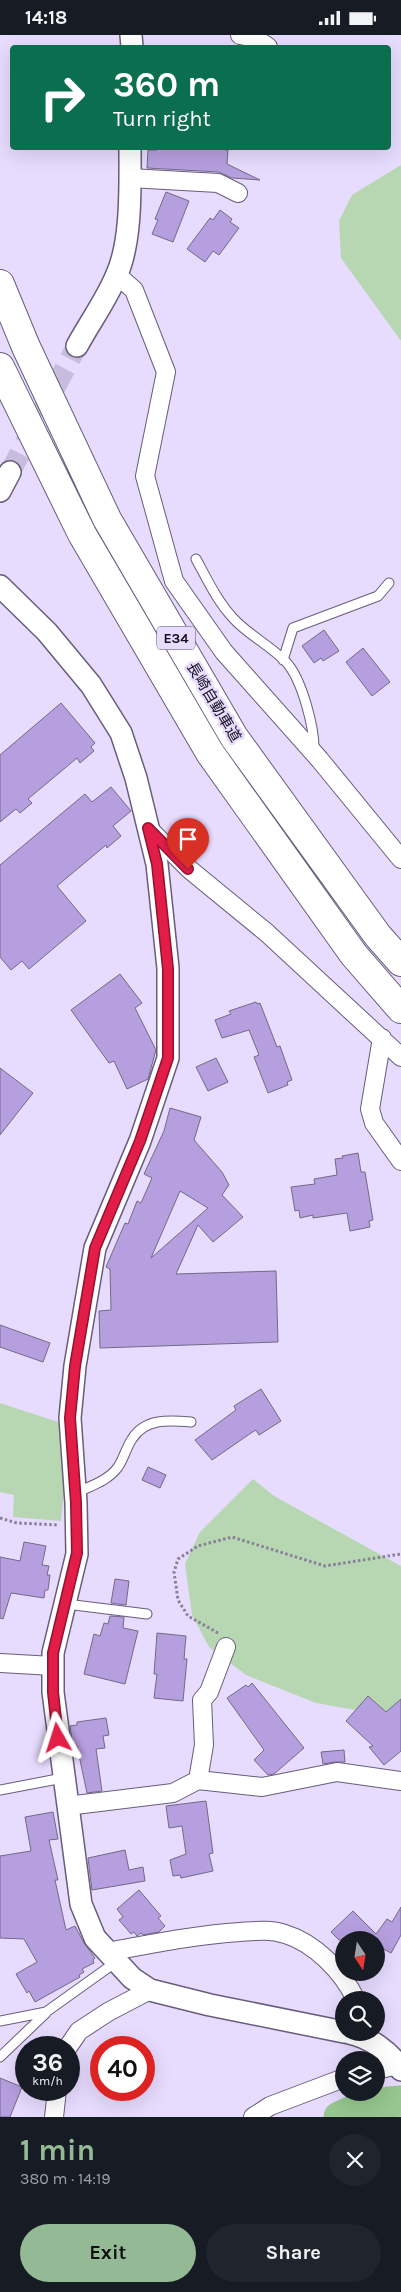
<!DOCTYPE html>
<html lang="en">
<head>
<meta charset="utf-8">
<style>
	body { margin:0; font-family:Karla,"Noto Sans JP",sans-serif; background:#20242c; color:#f1f3f6; height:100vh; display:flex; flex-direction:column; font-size:19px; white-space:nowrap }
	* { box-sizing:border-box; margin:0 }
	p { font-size:16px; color:#9ea1a6 }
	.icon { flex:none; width:28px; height:28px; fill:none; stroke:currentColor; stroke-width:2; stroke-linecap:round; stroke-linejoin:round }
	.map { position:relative; height:2082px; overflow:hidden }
	.sheet { display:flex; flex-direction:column; background:#171b24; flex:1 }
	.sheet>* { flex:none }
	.banner { position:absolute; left:10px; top:10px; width:381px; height:105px; border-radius:5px; box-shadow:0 5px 20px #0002; background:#0b6e4f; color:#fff; overflow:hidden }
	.needle { width:32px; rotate:168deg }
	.buttons { position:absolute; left:335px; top:1896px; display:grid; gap:10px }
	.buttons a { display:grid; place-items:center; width:50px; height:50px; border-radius:50%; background:#171b24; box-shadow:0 5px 20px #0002; font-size:25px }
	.speed { position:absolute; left:15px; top:2001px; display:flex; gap:10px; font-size:25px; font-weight:700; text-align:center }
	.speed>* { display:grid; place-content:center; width:65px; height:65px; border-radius:50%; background:#171b24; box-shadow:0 5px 20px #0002; line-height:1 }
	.speed small { font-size:12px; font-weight:400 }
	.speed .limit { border:8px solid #d22; background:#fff; color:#111 }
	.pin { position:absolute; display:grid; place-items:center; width:42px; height:42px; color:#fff; margin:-51px -21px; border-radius:50% 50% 50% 0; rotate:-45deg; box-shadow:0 0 5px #0007 }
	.pin .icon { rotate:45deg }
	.me { position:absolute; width:55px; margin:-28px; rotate:354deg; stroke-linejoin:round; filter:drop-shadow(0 0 4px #0008) }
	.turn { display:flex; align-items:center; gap:18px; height:105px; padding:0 20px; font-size:22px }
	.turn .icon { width:65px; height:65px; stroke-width:2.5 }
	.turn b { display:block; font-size:35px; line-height:42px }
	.round { display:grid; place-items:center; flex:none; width:52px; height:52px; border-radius:26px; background:#20242c }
	.head { display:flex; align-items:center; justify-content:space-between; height:85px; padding:0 20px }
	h1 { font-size:30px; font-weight:700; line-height:38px; color:#94ba95 }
	.cta { display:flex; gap:10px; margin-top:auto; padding:10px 20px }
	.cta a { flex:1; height:58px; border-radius:30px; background:#94ba95; color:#111; font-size:20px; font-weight:700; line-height:58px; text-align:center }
	.cta a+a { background:#20242c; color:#f1f3f6 }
	.status { display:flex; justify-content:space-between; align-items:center; height:35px; padding:0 25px; background:#171b24; direction:ltr }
	.status svg { height:14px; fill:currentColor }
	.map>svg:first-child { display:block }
	.green { fill:#b7d7b3 }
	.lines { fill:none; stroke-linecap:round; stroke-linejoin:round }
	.river { stroke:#95c78f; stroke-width:31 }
	.building { fill:#b69fdf; stroke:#736987; fill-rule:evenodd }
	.tertiary-tunnel { stroke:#c8bddc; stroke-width:21; stroke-dasharray:21 11; stroke-linecap:butt }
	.service-casing { stroke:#685d7b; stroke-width:11 }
	.minor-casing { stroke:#685d7b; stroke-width:20 }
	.tertiary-casing { stroke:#685d7b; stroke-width:24 }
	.motorway-casing { stroke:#685d7b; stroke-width:30 }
	.path { stroke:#877f98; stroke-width:3; stroke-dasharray:2.5 2.5; stroke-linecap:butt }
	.service { stroke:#fff; stroke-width:9 }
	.minor { stroke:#fff; stroke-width:18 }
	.tertiary { stroke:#fff; stroke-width:21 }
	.motorway { stroke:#fff; stroke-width:28 }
	.route-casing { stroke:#92132f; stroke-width:12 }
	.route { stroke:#e11d48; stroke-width:9 }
	.labels { text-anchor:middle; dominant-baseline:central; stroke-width:5; stroke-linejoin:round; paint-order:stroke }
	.shield { fill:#e7dbfe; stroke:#544e60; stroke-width:1 }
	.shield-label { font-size:14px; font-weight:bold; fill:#15111d }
	.street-label { font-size:15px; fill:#15111d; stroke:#e7dbfe }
</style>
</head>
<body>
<div class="status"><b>14:18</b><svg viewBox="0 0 49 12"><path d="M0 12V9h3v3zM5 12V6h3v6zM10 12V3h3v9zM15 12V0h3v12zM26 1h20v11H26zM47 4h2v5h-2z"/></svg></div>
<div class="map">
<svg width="401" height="2082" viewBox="0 0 401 2082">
	<rect width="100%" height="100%" fill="#e7dbfe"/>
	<path class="green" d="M401,130v176l-60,-83 -2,-37 13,-26z
		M0,1368l61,20 3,67 -3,31 -48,-4 1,-22 -14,-3z
		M253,1444l21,17 127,70v152l-85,-15 -70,-28 -37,-28 -17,-32 -7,-51 15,-32z"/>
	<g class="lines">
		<path class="river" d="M339,2082l28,-13 34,-3"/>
	</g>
	<path class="building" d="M157,112h68v3h3l-1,14 33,16 -28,-2 -13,-6 -72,-4 1,-18h9z
		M166,157l23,9 -16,41 -21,-8 6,-14 -3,-1z
		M220,175l12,9 -2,3 9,6 -20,27 -6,-4 -8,11 -18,-13 23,-31 3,2z
		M324,595l15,21 -16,10 -2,-3 -7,5 -12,-17z
		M363,613l27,34 -18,14 -26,-34z
		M61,668l34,40 -4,4 3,4 -14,12 -3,-5 -49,41 4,4 -12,10 -4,-4 -16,13v-67z
		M111,752l20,24 -18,15 8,10 -14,12 -1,-3 -49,41 29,35 -57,48 -7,-8 -11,9 -11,-13v-92l85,-71 7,8z
		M120,939l22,29 -7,5 21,42 -8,29 -21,10 -13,-28 -5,2 -38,-53z
		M256,967l1,2 3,-1 17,44 3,-1 12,34 -5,2 1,3 -20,8 -14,-36 5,-2 -10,-25 -27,8 -7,-18 16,-6 -2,-3z
		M216,1023l12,24 -20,9 -12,-24z
		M0,1033l33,25 -33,42z
		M170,1073l31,9 -7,23 28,32 7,13 -7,10 21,22 -30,25 -15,-17 -22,49 100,-3 2,71 -178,6 -1,-37 12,-1 -1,-41 -4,-2 19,-44 3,1 9,-23 4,2 11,-25 -8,-4 20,-43zM180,1156l28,17 -57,50z
		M358,1118l3,19h4l8,48 -4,1 1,6 -20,4 -3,-18 -34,5v-3l-13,3 -1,-8 -4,1 -4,-24 24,-3 -1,-5 23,-4 -2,-16 8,-1 -1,-2z
		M0,1290l50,18 -7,19 -43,-15z
		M261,1354l20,32 -22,14 -3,-5 -5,3 -39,27 -17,-20 41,-30 -2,-4z
		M148,1432l18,8 -6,13 -18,-8z
		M24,1507l22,4 -4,19 7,1 -2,9h3l-2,15h-3l-1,8 -33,-5 -8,26 -3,-1v-61l20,4z
		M115,1544l14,2 -3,24 -15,-2z
		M110,1581l14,1 -1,11 15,3 -13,53 -41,-10 10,-40 6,2 4,-13 4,1z
		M157,1598l29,3 -2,23h3l-4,42 -29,-3 3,-24h-3z
		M252,1648l52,65 -30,26 -6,1 -14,-15 10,-10 -37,-52 19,-13 2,2z
		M368,1661l18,16 15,-13v52l-17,14 -15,-18 4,-1 -27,-25z
		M106,1683l3,17 -6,1 2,12 -9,1 6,42 -15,2 -10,-47h-4l-3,-20 7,-1v-3z
		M344,1715l1,12h-10l-12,2 -2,-12z
		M206,1766l7,52 -4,1 4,17 -32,7 -1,-3 -7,1 -3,-16 16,-6 -4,-28 -13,2 -3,-22z
		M53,1777l5,27 -9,1 9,40h-3l11,50 9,-4 9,17 11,15 -2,2 1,3 -12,6 2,3 -5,3 1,2 -45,25 -6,-11 -2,2 -11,-19 21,-12 -13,-23 -24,-1v-82l31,-5 -6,-34z
		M125,1815l4,20 14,-3 2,14 -53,9 -4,-32z
		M139,1855l22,26 -3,2 7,8 -6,6 -16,3 -2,-2 -4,3 -3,-4 -3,2 -12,-14 4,-3 -6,-8z
		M401,1872v28l-10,18 -15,-8v-5h-37l-8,-8 22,-21 23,23 11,-15 5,3z
		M0,2043l22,9 -12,30h-10z"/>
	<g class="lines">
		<path class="tertiary-tunnel" d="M10,437l67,-126"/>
		<g class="service-casing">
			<path id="service" d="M196,524c11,20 21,42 37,59 15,17 37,27 53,44 16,17 29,67 28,90
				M283,625l10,-32 85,-32 11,-13
				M76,1458c14,-7 32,-12 42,-26 6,-9 8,-19 14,-28 13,-21 37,-19 59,-17
				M66,1569l81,10
				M0,1755l63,-12
				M0,1986l46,-9 70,-50
				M0,2022l46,-44"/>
		</g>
		<g class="minor-casing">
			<path id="minor" d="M240,0l15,3 13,9
				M130,143l88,5 20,10
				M117,240l17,15 32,82 -21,104 29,105 50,71 96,108 81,99
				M148,793l41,41 78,64 134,124
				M382,1003l-12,71 4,14 27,38
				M0,1628l53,3
				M198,1745l6,-35 -2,-45 7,-8 17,-45
				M67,1771l106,-13 25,-13 64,7 75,-15 64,9
				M107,1917c44,-8 88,-17 133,-20 15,-1 30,-3 45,2 30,9 58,38 71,66
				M68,2012l11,-16 29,-19 42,-22
				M376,2035l22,-5
				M54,2082l3,-27
				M253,2082l17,-11 74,-28"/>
		</g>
		<g class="tertiary-casing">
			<path id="tertiary" d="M131,0l1,12
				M77,311c13,-24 30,-47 40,-72 15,-34 13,-89 13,-127
				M0,456l10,-19
				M0,551l47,46 44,53 30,48 15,45 21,86 11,104v90l-28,83 -45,107 -20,118 -5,52 6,85 1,51 -24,99v39l28,212 14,34 37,40 18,12 60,15 134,27
				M349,1998c20,4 42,19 52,37"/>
		</g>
		<g class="motorway-casing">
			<path id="motorway" d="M0,249l26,63 81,172 127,218 144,199 23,26
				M0,332l82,167 128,219 144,202 47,54"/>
		</g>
		<path class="path" d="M0,1483l17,5 42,2
			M218,1598l-30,-17 -10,-16 -4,-28 4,-13 20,-13 34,-9 93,29 76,-12"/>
		<use href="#service" class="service"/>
		<use href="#minor" class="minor"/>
		<use href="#tertiary" class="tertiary"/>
		<use href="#motorway" class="motorway"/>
	</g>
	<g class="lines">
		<g class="route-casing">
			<path id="route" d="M58,1703l-5,-46v-39l24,-100 -1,-50 -6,-85 5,-52 20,-118 45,-107 28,-83v-89l-11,-105 -9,-36 40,41"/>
		</g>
		<use href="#route" class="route"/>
	</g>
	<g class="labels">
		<rect class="shield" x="157" y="591.5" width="38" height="23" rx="4"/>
		<g class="shield-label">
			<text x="176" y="603">E34</text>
		</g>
		<g class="street-label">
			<text transform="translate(214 667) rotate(59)">長崎自動車道</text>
		</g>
	</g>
</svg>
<div class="buttons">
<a><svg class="needle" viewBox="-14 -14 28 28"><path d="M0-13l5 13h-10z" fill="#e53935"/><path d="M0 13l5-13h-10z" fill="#9ea1a6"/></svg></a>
<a><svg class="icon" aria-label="search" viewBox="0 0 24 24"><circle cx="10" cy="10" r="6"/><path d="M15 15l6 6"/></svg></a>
<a><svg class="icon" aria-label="layers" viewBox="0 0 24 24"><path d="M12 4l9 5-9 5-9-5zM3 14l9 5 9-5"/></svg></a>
</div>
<div class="speed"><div>36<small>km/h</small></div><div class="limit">40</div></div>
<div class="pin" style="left:188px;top:834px;background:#d93025"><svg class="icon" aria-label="arrive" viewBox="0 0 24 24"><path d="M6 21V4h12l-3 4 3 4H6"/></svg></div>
<svg class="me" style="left:58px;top:1703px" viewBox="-20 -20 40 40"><path d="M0-17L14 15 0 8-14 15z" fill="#e11d48" stroke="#fff" stroke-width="4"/></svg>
<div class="banner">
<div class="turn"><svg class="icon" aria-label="right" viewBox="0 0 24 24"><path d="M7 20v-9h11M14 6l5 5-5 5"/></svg><div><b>360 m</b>Turn right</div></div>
</div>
</div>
<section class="sheet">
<div class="head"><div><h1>1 min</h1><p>380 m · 14:19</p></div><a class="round"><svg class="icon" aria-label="close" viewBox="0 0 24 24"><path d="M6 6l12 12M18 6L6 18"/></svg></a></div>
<div class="cta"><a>Exit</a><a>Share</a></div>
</section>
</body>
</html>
